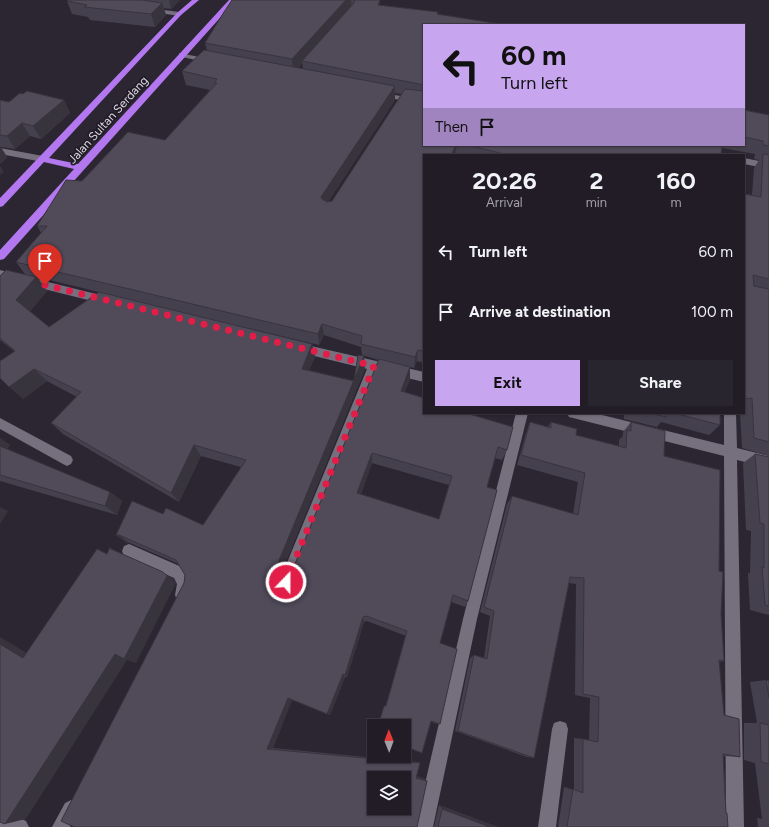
<!DOCTYPE html>
<html lang="en">
<head>
<meta charset="utf-8">
<style>
	body { margin:0; font-family:Figtree,sans-serif; background:#29252e; color:#f1f3f6; height:100vh; display:flex; flex-direction:column; font-size:15px; white-space:nowrap }
	* { box-sizing:border-box; margin:0 }
	p { font-size:13px; color:#a2a1a7 }
	.icon { flex:none; width:22px; height:22px; fill:none; stroke:currentColor; stroke-width:2; stroke-linecap:round; stroke-linejoin:round }
	.map { position:relative; flex:1; overflow:hidden }
	.details { position:absolute; left:423px; top:154px; width:322px; height:260px; display:flex; flex-direction:column; background:#211c26; border-radius:0px; box-shadow:0 1px 3px #0004,0 0 0 1px #3e3a43 }
	.details>* { flex:none }
	.banner { position:absolute; left:423px; top:24px; width:322px; height:122px; border-radius:0px; box-shadow:0 1px 3px #0004,0 0 0 1px #3e3a43; background:#c7a6ef; color:#111; overflow:hidden }
	.needle { width:26px; rotate:359deg }
	.buttons { position:absolute; left:367px; top:719px; display:grid; gap:8px }
	.buttons a { display:grid; place-items:center; width:44px; height:44px; border-radius:0px; background:#211c26; box-shadow:0 1px 3px #0004,0 0 0 1px #3e3a43; font-size:20px }
	.pin { position:absolute; display:grid; place-items:center; width:34px; height:34px; color:#fff; margin:-41px -17px; border-radius:50% 50% 50% 0; rotate:-45deg; box-shadow:0 0 4px #0007 }
	.pin .icon { rotate:45deg }
	.me { position:absolute; width:44px; margin:-22px; rotate:22deg; stroke-linejoin:round; filter:drop-shadow(0 0 3px #0008) }
	.turn { display:flex; align-items:center; gap:14px; height:84px; padding:0 12px; font-size:18px }
	.turn .icon { width:52px; height:52px; stroke-width:2.5 }
	.turn b { display:block; font-size:28px; line-height:34px }
	.then { display:flex; align-items:center; height:38px; padding:0 12px; background:#0003; gap:8px; font-size:15px }
	.eta { display:flex; justify-content:space-evenly; align-items:center; height:68px; text-align:center }
	.eta b { font-size:24px; font-weight:700; line-height:28px }
	.primary-button { display:flex; gap:8px; margin-top:auto; padding:8px 12px }
	.primary-button a { flex:1; height:46px; border-radius:0px; background:#c7a6ef; color:#111; font-size:16px; font-weight:700; line-height:46px; text-align:center }
	.primary-button a+a { background:#29252e; color:#f1f3f6 }
	ul { padding:0; list-style:none }
	li { display:flex; align-items:center; gap:12px; height:60px; padding:0 12px }
	li div { flex:1 }
	li b { display:block; font-size:15px }
	li em { font-style:normal }
	.map>svg:first-child { display:block }
	.lines { fill:none; stroke-linecap:round; stroke-linejoin:round }
	.lane { fill:#766f7e; fill-rule:evenodd }
	.street { fill:#766f7e; fill-rule:evenodd }
	.highway { fill:#b378f0; fill-rule:evenodd }
	.wall { fill:#45404d; fill-rule:evenodd }
	.shaded-wall { fill:#38343e }
	.building { fill:#504a59; stroke:#38343e; fill-rule:evenodd }
	.route { stroke:#e11d48; stroke-width:7; stroke-dasharray:0 12.6 }
	.labels { text-anchor:middle; dominant-baseline:central; stroke-width:3.5; stroke-linejoin:round; paint-order:stroke }
	.far-street-label { font-size:12px; fill:#dedae3; stroke:#221c29 }
</style>
</head>
<body>
<div class="map">
<svg width="769" height="827" viewBox="0 0 769 827">
	<rect width="100%" height="100%" fill="#2c2633"/>
	<g class="lines">
		<path class="lane" d="M149,8l30,4 3,2 -3,2 -32,-5v-2z
			M0,148l43,8 4,3 -4,3 -43,-8z"/>
		<path class="street" d="M179,53l31,6 4,2 -4,2 -28,-6h-3z
			M377,92l47,8v4l-47,-8z
			M744,158l25,5v6l-25,-5z
			M0,270l112,28 1,3 -1,3 -4,1 -108,-27z
			M298,343l126,29v10l-46,-11 -87,216 -5,2 -5,-2 -2,-5 88,-213 -73,-18 -2,-3 2,-3z
			M516,413h12l-51,206 -44,208h-18l48,-208z
			M567,413h27l130,32v-32h12l1,35 32,8v12l-32,-8 7,367h-18l-2,-371 -151,-38 -4,-1z
			M0,418l71,38 2,4 -2,4 -4,2 -4,-2 -63,-35z
			M129,544l55,24 7,16 -4,16 -5,2 -5,-2 -2,-5 2,-11 -3,-6 -50,-22 -2,-5 2,-5z
			M560,721l6,2 2,6 -12,98h-18l14,-98 2,-6z
			M71,800l6,3 3,6 -10,18h-18l13,-24z
			M0,809l26,12 3,6h-29z"/>
		<path class="highway" d="M192,0h7l-18,15 -132,143 29,6 151,-164h7l-232,259 -4,1v-10l74,-81 -30,-7 -41,44 -3,1v-9l177,-185z"/>
	</g>
	<path class="wall" d="M68,0h112l-9,9 -7,-1 2,7 -11,12 -65,-7 -2,-3 -16,-3 -5,-13z
		M232,0h148v5l58,7v2l-14,11v120h320v-35l25,5v341l-27,-8 -2,-35h4v-219l8,1 2,-27 5,-8 -5,-1 1,-5 -33,-6 -1,7h-297v208l-7,-2 -3,7 -4,-1v13l-6,12 103,58 -5,10 -7,-2 -8,29 -19,114 -3,6 -14,-5 -11,41v81h-3l-51,-18 20,-70 -39,-15 -3,1 -17,55h-2l-15,38 -38,-15 -19,48 145,14 2,1 -4,13 9,3 2,2 -353,46 110,-244 1,-8 -6,-11 -49,-21h-3l-11,-8 47,-21 40,11 38,-58 -40,-11 -22,46 -116,-68 -12,-11 26,-26 -30,-16 -24,18 -9,-48 -14,-11v-64l25,-2 -9,-12 25,-29 -4,-7 45,-45 83,-41 45,-50 -24,-5 -4,-14 25,-20 -2,-8zM302,63l1,6 -5,-1 1,-1zM395,93l7,1 -70,107 -4,1 67,-102zM37,277l62,15 -50,35 -19,-16 17,-20zM240,326l79,19 5,-10 37,12 1,8 17,5 -91,221 -7,3 -3,-1v-2l87,-212 -11,12 -45,-11 6,-13 -3,-13zM372,463l77,22 -10,34 -78,-25z
		M0,100l9,2 55,-2 6,13 -29,26 -11,-3 -15,13 -14,-2 6,10 -7,7z
		M624,413h96v12l-11,10 -48,-13 -4,5 -33,-8z
		M530,422l18,5 3,-5 25,13 43,11v-6l4,-4v-4l8,-10 33,34 55,115 2,43 3,47 -5,1 5,53 16,42 -17,-1 3,57 2,14h-170l6,-40 10,3v-52l9,1 6,1 1,-42 -15,-3 1,-111 -7,-1 -35,175 -7,-1 -72,-26 15,-73 4,-3 10,3 6,-42 -10,-4 27,-108 5,-8 61,18 5,-32 -61,-17 9,-32z
		M0,438l10,7 -3,4 103,43 12,9 -5,14 -117,-34z
		M755,454l14,3v158l-19,-5 -2,-37h2l1,-42 -5,-1 -3,-67z
		M766,680l3,1v146h-11l-1,-9 5,1 -7,-56 -11,-3v-37h13l-7,-41z
		M439,805l59,22h-64z"/>
	<path class="shaded-wall" d="M169,0h11l-9,9z
		M344,0h7l1,11 -50,50v2l-9,9 -1,-13z
		M380,0v13l-2,-8z
		M162,3l4,12 -11,12 -4,-13z
		M395,86v14l-72,110 -2,-13z
		M64,100l6,13 -29,26 -8,-13z
		M22,123l8,13 -15,13 -8,-13z
		M456,145h1l-2,10h-4z
		M0,146l7,11 -7,7z
		M0,166l4,6 -4,3z
		M36,277l11,14 -19,23 -12,-14z
		M322,324l2,11 -5,10 -1,-11z
		M312,344l3,13 -11,24 -2,-12z
		M418,350l-1,11 -3,7 1,-11z
		M364,356l1,13 -87,212 2,7 -5,-7 -2,-6z
		M410,367v13l-10,23 1,-12z
		M34,369l13,12 -24,18 -14,-12z
		M0,438l10,7 -6,7 -4,-2z
		M194,445l7,11 -22,46 -8,-9z
		M372,453v10l-14,39 -1,-9z
		M110,492l12,9 -5,14 -12,-9z
		M0,507l8,4 -8,13z
		M116,535h3l11,8h-3z
		M163,572l10,7 3,4 -40,80 -9,-3 -101,159 -21,5z
		M363,617l1,5 -17,55 -2,-2z
		M0,637l40,24 -17,-3 -23,-14z
		M343,674l2,3 -15,38 -3,-1z
		M288,698l4,2 -19,48 -6,1z
		M414,775l11,4 2,2 -11,-3z
		M439,805l59,22h-8l-48,-18z"/>
	<path class="building" d="M68,0h74l20,3 -11,11 -67,-7 3,-2 -20,-4z
		M232,0h114l-54,59 -87,-16 19,-31z
		M354,0h26l-2,5 60,7 -1,2 69,11h-82v60l-122,-24 52,-58z
		M204,50l191,36 -74,111 1,2 5,3 5,-1 73,-112 19,2v54h32l-5,10h-27v196l-6,-1 -3,7 -54,-13 1,-8 -40,-12 -4,10 -302,-72 31,-36h-10l29,-46 16,1 46,-49 37,8 52,-57h-3l3,-4 -35,-8z
		M27,91l37,9 -31,26 -11,-3 -15,13 -7,-1v-35l9,2 11,-9 3,1z
		M744,110l25,5v31l-6,-1v-4l-19,-4z
		M468,145h254l-1,10h-217v-1z
		M763,154l6,1v124l-16,-4 1,11 15,3v153l-15,-4 -2,-40 -8,1v-205l17,3z
		M6,270l30,7 -20,23 33,27 50,-35 213,52 -10,25 52,12 4,-26 6,1 -91,219 2,6 6,3 7,-3 91,-222 31,8 -9,24 23,7v15h42l47,14 -6,23 -9,-3 -11,40 10,3 -29,111 -15,-6 -13,48 17,6 -17,75 -9,-3 -9,32 -18,-7v-20h-26l6,-20h2l21,-75 -41,-15 -3,1 -18,58 -2,-1 -16,40 -39,-16 -21,51 153,14 -4,15 11,3 -10,46h-343l-13,-6 123,-238 1,-8 -9,-15 -57,-25h-3l16,-34 31,13 3,-6 37,17 43,-65 -52,-15 -23,48 -120,-70 30,-31 -47,-23 -25,18 -9,-9v-17l15,-10 -15,-13v-62zM372,453l80,23 -13,43 -82,-26zM374,778h30v30h-30z
		M650,413h16v4z
		M674,413h46v12z
		M530,422l21,6v-6l26,7 -1,6 50,13 1,-18 4,1v-9l34,9 -1,25 56,14 -1,101 4,1 -2,42 3,47 -5,-1 5,55 15,4 1,38 -17,-3 3,59h1l1,14h-161l6,-38 10,4v-54l15,3 1,-45 -16,-3 1,-116 -14,-1 -36,181 -76,-27 16,-76 13,4 7,-48 -10,-4 28,-111 66,19 7,-42 -64,-18z
		M0,446l110,46 -5,14 -105,-31z
		M755,454l14,3v149l-4,-1 -3,-38 2,1v-44l-4,-1z
		M110,547l1,2 52,23 4,4 -43,83 -9,-5 -110,170 -5,-2v-178l23,14 74,-109 10,5z
		M766,680l3,1v17z
		M760,723l9,2v39l-8,-2z
		M442,809l48,18h-52z"/>
	<g class="lines">
		<path class="route" d="M45,285l329,81 -88,216"/>
	</g>
	<g class="labels">
		<g class="far-street-label">
			<text transform="translate(108 120) rotate(-48)">Jalan Sultan Serdang</text>
		</g>
	</g>
</svg>
<div class="buttons">
<a><svg class="needle" viewBox="-14 -14 28 28"><path d="M0-13l5 13h-10z" fill="#e53935"/><path d="M0 13l5-13h-10z" fill="#a2a1a7"/></svg></a>
<a><svg class="icon" aria-label="layers" viewBox="0 0 24 24"><path d="M12 4l9 5-9 5-9-5zM3 14l9 5 9-5"/></svg></a>
</div>
<div class="pin" style="left:45px;top:285px;background:#d93025"><svg class="icon" aria-label="arrive" viewBox="0 0 24 24"><path d="M6 21V4h12l-3 4 3 4H6"/></svg></div>
<svg class="me" style="left:286px;top:582px" viewBox="-20 -20 40 40"><circle r="17" fill="#e11d48" stroke="#fff" stroke-width="3"/><path d="M0-11L8 9 0 5-8 9z" fill="#fff"/></svg>
<div class="banner">
<div class="turn"><svg class="icon" aria-label="left" viewBox="0 0 24 24"><path d="M17 20v-9H6M10 6l-5 5 5 5"/></svg><div><b>60 m</b>Turn left</div></div>
<div class="then">Then<svg class="icon" aria-label="arrive" viewBox="0 0 24 24"><path d="M6 21V4h12l-3 4 3 4H6"/></svg></div>
</div>
<section class="details">
<div class="eta">
<div><b>20:26</b><p>Arrival</p></div>
<div><b>2</b><p>min</p></div>
<div><b>160</b><p>m</p></div>
</div>
<ul>
<li><svg class="icon" aria-label="left" viewBox="0 0 24 24"><path d="M17 20v-9H6M10 6l-5 5 5 5"/></svg><div><b>Turn left</b></div><em>60 m</em></li>
<li><svg class="icon" aria-label="arrive" viewBox="0 0 24 24"><path d="M6 21V4h12l-3 4 3 4H6"/></svg><div><b>Arrive at destination</b></div><em>100 m</em></li>
</ul>
<div class="primary-button"><a>Exit</a><a>Share</a></div>
</section>
</div>
</body>
</html>
